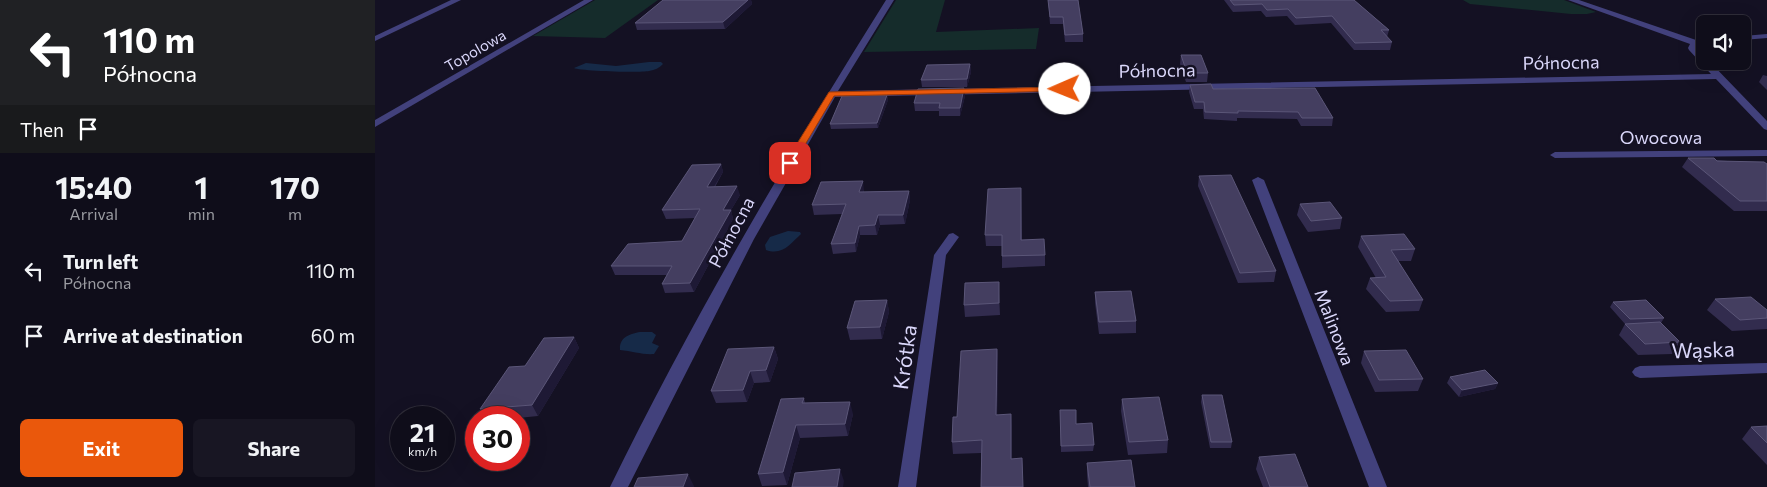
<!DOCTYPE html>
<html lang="en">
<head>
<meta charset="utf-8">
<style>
	body { margin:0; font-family:Commissioner,sans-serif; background:#181623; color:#f1f3f6; height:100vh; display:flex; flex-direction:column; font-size:19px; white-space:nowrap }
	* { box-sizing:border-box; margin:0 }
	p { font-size:16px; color:#9b9ca2 }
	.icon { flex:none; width:28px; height:28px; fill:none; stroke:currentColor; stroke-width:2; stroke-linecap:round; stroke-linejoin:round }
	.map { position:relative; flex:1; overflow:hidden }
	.details { display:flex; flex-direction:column; background:#0f0d1a; width:375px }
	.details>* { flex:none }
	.guide { background:#202124; color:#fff; overflow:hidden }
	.tools { position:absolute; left:1321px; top:15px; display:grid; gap:10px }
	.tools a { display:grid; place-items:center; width:55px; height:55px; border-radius:8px; background:#0f0d1a; box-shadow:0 5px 20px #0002,0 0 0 1px #2f2d39; font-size:25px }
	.speed { position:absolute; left:15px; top:406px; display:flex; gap:10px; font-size:25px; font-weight:700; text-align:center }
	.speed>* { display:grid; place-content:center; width:65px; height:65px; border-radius:50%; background:#0f0d1a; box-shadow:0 5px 20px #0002,0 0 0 1px #2f2d39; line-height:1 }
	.speed small { font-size:12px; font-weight:400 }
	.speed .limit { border:8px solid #d22; background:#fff; color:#111 }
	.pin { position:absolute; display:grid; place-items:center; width:42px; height:42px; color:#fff; margin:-21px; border-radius:10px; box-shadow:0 2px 8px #0006 }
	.me { position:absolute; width:55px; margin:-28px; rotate:269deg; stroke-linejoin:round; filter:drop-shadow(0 0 4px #0008) }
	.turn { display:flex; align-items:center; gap:18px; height:105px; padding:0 20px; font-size:22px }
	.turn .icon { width:65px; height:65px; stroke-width:2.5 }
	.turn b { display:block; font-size:35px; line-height:42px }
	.then { display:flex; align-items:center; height:48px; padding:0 20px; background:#0003; gap:10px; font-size:19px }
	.eta { display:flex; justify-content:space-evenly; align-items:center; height:85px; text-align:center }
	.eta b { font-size:30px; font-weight:700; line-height:35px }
	.action { display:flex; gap:10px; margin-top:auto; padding:10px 20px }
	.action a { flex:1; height:58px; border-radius:8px; background:#ea580c; color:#fff; font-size:20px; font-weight:700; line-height:58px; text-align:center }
	.action a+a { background:#181623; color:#f1f3f6 }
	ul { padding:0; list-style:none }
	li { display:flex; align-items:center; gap:15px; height:65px; padding:0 20px }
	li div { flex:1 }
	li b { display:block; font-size:19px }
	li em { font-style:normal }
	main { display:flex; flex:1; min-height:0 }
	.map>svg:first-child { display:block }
	.green { fill:#152c2b }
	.water { fill:#162a48 }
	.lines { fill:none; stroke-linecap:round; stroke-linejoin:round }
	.minor { fill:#42417c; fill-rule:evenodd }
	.wall { fill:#322c4e }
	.shaded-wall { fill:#1e1935 }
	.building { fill:#443e60; stroke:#5b5678 }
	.route { fill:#ea580c; stroke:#983908 }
	.labels { text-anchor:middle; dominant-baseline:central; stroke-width:5; stroke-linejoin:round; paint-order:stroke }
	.far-street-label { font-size:15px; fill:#dad7fa; stroke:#141123 }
	.street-label { font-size:18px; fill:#dad7fa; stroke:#141123 }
	.near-street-label { font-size:21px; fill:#dad7fa; stroke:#141123 }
</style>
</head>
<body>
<main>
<section class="details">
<div class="guide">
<div class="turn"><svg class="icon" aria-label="left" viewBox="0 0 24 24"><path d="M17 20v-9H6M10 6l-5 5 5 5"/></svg><div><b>110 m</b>Północna</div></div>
<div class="then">Then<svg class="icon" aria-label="arrive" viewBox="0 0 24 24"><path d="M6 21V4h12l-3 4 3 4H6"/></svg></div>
</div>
<div class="eta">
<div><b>15:40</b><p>Arrival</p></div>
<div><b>1</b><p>min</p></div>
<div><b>170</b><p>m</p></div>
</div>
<ul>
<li><svg class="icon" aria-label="left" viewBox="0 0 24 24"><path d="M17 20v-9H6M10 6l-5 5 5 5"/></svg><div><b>Turn left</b><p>Północna</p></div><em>110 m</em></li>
<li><svg class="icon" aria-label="arrive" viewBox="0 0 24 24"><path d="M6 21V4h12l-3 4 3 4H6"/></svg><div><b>Arrive at destination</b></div><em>60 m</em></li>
</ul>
<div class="action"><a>Exit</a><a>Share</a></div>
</section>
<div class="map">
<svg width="1392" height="487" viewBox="0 0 1392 487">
	<rect width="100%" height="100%" fill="#141123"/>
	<path class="green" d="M220,0h63l-53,38 -72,-2z
		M521,0h49l-9,32 103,-4 -3,21 -172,3z
		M1088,0h101l32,12 -9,2h-16l-101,-10z"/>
	<path class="water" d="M274,62h12l2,2c-4,4 -8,6 -14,7 -9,2 -69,0 -75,-3l12,-5 30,3z
		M413,231l12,1 1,2c-10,9 -18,22 -35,16l-1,-5 5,-8z
		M265,332h12l4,3 -4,8 7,3 -5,8c-11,1 -22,-3 -34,-4 -1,-13 10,-16 20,-18z"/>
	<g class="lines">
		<path class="minor" d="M76,0h10l-86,41v-5z
			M209,0h9l-218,127v-7z
			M511,0h8l-56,91 873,-17 -22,-24 -1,-2 2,-4 -122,-44h11l117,40 9,-1v4l-7,2 -2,3 9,9v4h4l58,60v9l-3,-1 -48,-50 -881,18 -81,142 -126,248h-18c82,-168 177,-329 276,-487z
			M1392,34v4l-24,2v-4z
			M1392,150v6l-212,2 -5,-3 5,-3z
			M883,177l6,3 123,307h-18l-117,-307z
			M578,233l6,4 -13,18 -30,232h-18l36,-232 15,-21z
			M1392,363v10l-127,5 -5,-2 -3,-4 3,-4 5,-2z"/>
	</g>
	<path class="wall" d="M288,0h88l1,4 -27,25 -88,1 -2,-7z
		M673,0h30l5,34v8h-18l-2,-18h-13z
		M849,0h130l35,30 -2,7 5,5 -2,8h-36l-23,-27 -36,2 -8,-9 -21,1 -5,-6 -28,1z
		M806,55l27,18 -1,9h-21l-6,-18z
		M595,64l1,8 -4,15h-45l-1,-7z
		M1388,75l4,1v14l-8,-8z
		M815,85l23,4 120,29 -1,8h-31l-4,-7 -60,-1v3l-33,-2 -1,-10h-9l-5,-17z
		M589,88l1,8 -5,20h-21v-5h-24l-1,-8z
		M512,95l1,5 -10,28 -47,1 -1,-5z
		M1313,158l79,6v47h-33l-52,-44z
		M346,164l2,8 -8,15 25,8 -9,15 2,9 -39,73 -29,1 -3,-9 5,-9h-52l-4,-9 71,-25 14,-23 -30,1 -4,-9z
		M824,176l77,95 -2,11 -36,1 -40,-97z
		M646,188l1,52 23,15v11l-43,2v-22h-16l-1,-11z
		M489,190v2l45,-1 1,9 -5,24 -25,1 -3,10h-17l-4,17 -23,2 -2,-10 11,-30 -28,1 -2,-10z
		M925,204l42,14 -2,11 -32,3 -11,-17z
		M986,236l54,13 -4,12h-13l25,39 -4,11 -33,1 -20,-23 4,-11h6l-18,-31z
		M720,292l41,29v12l-37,1 -4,-31z
		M624,293l1,22 -35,2 -1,-12z
		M1340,299l52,11v19l-35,2 -25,-21z
		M512,300l2,12 -7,27 -32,1 -3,-12z
		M1238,302l51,16 -3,5 19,19 -8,12 -34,1 -19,-20 6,-11 -15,-17z
		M199,337l5,11 -41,68 -20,2h-32l-6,-9 45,-43z
		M399,347l4,12 -8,23 -16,1 -7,19 -31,1 -5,-12z
		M622,349l1,12 -1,53 15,12v33l10,-1 1,29h-42v-34l-28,1 -1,-12 5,-25z
		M989,351l59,28 -5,12 -43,1 -14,-29z
		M1075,377l48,6 -3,6 -36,8 -12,-14z
		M827,395l30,47 -1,6h-21l-9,-46z
		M429,398l1,5 48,11 -5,22 -48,2 -13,47 -25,1 -4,-12z
		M747,399l46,41 -1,13 -39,2 -7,-44z
		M685,410l16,14 18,21 -1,6 -32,1z
		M1392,426v39l-25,-26 9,-12z
		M884,457l49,30h-45l-7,-18z
		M712,463l48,24h-47l-1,-12z"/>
	<path class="shaded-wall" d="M373,0h3l1,4 -27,25 -2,-7z
		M595,64l1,8 -4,15v-8z
		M589,88l1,8 -5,20v-8z
		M512,95l1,5 -10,28 -1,-5z
		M346,164l2,8 -14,23 -2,-8z
		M488,181l1,9 -3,11 -2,-9z
		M362,186l3,9 -9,15 2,9 -39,73 -4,-9 33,-73z
		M534,191l1,9 -5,24 -2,-9z
		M503,215l2,10 -3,10 -2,-10z
		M484,226l1,9 -4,17 -1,-9z
		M512,300l2,12 -7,27 -2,-12z
		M199,337l5,11 -41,68 -6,-11z
		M399,347l4,12 -8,23 -4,-12z
		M622,349l1,12 -1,66 -1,-12z
		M375,371l4,12 -7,19 -4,-12z
		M1123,383l-3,6 -36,8 3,-7z
		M475,402l3,12 -5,22 -3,-12z
		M636,414l1,12v45l-1,-12z
		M421,425l4,13 -13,47 -4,-13z
		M465,469l4,12 -1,6h-6z
		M313,474l6,12v1h-11z"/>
	<path class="building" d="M288,0h85l-25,22 -88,1z
		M673,0h30l5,34 -18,1 -2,-18h-13z
		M855,0h124l35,30h-8l11,12 -37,1 -23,-27 -36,2 -8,-9 -21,1 -5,-6 -28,1z
		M806,55h20l7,18h-21z
		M595,64l-3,15 -46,1 6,-15z
		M836,84l2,5 102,-1 18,30h-31l-4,-6 -60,-1v2l-33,-1 -1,-10h-9l-5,-17z
		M589,88l-4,20h-21l1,-5h-26l4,-14z
		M512,95l-10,28 -47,1 12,-28z
		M1313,158h26l3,3 47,1 3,2v37h-27z
		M346,164l-14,23 30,-1 -14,24h8l-41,73 -28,1 10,-18h-61l17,-22 54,-3 18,-32 -38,1 30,-45z
		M856,175l45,96 -36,2 -41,-97z
		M488,181l-4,11 50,-1 -6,24h-25l-3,10 -16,1 -4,17 -24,1 15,-40 -34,1 9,-23z
		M646,188v52l23,-1 1,16 -43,1v-21h-17l3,-46z
		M955,202l12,16 -31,3 -11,-17z
		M1029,234l11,15 -24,1 32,50 -33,1 -20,-23 16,-1 -25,-41z
		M624,282v21l-35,2 1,-22z
		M756,291l5,30 -37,1 -4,-30z
		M1376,297l16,13v8l-27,2 -25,-21z
		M512,300l-7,27 -33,1 8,-27z
		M1271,300l18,18 -34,1 -17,-17z
		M1285,322l20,20 -35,2 -20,-20z
		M199,337l-42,68 -52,4 29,-42 16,-1 19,-28z
		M399,347l-8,23 -16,1 -7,19 -32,1 17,-42z
		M622,349l-1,66 15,-1v45l11,-1 1,29h-42l1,-47 -30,2 1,-25h4l4,-66z
		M1031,350l17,29 -44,1 -15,-29z
		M1110,370l13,13 -36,7 -12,-13z
		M827,395h20l10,47h-21z
		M784,397l9,43 -39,2 -7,-43z
		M429,398l-2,5 48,-1 -5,22 -49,1 -13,47 -25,2 23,-75z
		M685,410h16v14l16,-1 2,22 -33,1z
		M1392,426v17l-16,-16z
		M920,454l13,33h-38l-11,-30z
		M756,460l4,27h-45l-3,-24z
		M465,469l-3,18h-45l3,-14z
		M313,474l-5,13h-49l4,-9z"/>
	<path class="route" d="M690,87l4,2 -1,2 -234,5 -41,69h-6l-2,-2 44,-71z"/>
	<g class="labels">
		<g class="far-street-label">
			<text transform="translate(100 50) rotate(-30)">Topolowa</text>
		</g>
		<g class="street-label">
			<text transform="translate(1186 62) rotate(-1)">Północna</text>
			<text transform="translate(782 70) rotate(-1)">Północna</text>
			<text x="1286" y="137">Owocowa</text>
			<text transform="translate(356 232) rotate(-62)">Północna</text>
			<text transform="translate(960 327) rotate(69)">Malinowa</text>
		</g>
		<g class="near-street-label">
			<text transform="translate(1328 349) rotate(-2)">Wąska</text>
			<text transform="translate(529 357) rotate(-82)">Krótka</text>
		</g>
	</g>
</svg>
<div class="tools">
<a><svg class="icon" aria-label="sound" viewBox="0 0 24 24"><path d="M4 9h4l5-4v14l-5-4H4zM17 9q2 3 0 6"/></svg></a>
</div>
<div class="speed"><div>21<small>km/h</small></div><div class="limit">30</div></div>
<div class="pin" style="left:415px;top:163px;background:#d93025"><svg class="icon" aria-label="arrive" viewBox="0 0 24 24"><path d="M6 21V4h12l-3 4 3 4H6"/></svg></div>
<svg class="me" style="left:690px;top:89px" viewBox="-20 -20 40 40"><circle r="19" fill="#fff"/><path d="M0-13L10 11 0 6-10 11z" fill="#ea580c"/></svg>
</div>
</main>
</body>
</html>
